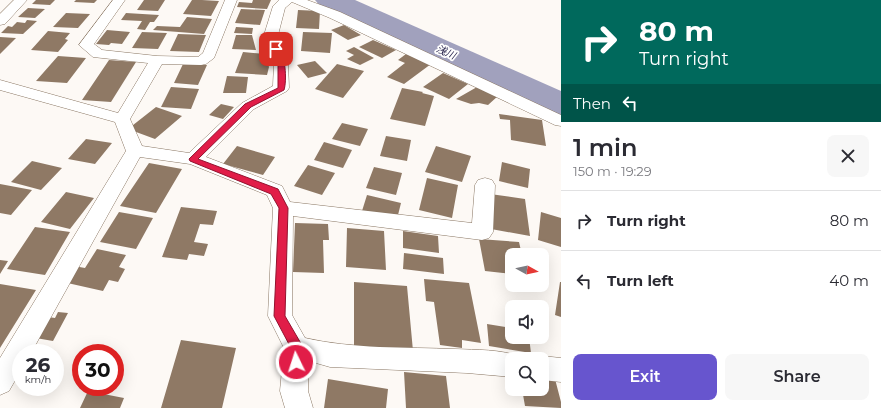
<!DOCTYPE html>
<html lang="en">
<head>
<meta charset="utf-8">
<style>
	body { margin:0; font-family:Montserrat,"Noto Sans JP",sans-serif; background:#f7f7f7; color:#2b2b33; height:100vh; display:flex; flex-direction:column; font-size:15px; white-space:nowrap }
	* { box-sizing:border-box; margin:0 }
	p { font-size:13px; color:#7c7c81 }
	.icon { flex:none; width:22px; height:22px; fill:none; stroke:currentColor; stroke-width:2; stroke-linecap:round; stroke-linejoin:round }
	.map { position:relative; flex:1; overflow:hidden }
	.sheet { display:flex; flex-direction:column; background:#fff; width:320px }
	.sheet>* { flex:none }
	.top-card { background:#00695c; color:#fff; overflow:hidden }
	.needle { width:26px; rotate:98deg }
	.buttons { position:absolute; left:505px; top:248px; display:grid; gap:8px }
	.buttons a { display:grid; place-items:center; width:44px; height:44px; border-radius:8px; background:#fff; box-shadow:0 4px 16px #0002; font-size:20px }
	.speed { position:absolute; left:12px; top:344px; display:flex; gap:8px; font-size:20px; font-weight:700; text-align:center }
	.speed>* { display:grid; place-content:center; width:52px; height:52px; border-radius:50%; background:#fff; box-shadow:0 4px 16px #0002; line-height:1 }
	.speed small { font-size:10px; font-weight:400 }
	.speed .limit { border:6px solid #d22; background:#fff; color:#111 }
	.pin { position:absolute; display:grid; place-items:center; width:34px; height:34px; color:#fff; margin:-17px; border-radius:8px; box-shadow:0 2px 6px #0006 }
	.me { position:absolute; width:44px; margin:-22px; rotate:356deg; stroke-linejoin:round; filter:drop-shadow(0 0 3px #0008) }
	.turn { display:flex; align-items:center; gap:14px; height:84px; padding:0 12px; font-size:18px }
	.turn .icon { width:52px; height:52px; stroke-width:2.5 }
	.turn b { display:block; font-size:28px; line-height:34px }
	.then { display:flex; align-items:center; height:38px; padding:0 12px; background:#0003; gap:8px; font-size:15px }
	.round { display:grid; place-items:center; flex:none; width:42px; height:42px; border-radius:8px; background:#f7f7f7 }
	.overview { display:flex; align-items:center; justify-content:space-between; height:68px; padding:0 12px }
	h1 { font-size:24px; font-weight:600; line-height:30px }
	.button { display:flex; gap:8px; margin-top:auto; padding:8px 12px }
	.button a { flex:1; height:46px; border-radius:8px; background:#6755ce; color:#fff; font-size:16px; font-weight:600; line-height:46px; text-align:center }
	.button a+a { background:#f7f7f7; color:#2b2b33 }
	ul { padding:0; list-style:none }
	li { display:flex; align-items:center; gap:12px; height:60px; padding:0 12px; border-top:1px solid #e1e1e2 }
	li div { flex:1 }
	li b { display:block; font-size:15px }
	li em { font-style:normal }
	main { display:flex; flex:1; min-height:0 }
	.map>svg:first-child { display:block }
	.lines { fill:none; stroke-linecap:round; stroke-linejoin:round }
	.river { fill:#a1a1bd; fill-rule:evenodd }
	.building { fill:#8f7965 }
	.street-casing { stroke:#8a7764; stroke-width:1 }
	.street { fill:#fff; fill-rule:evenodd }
	.route { fill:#e11d48; stroke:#92132f }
	.labels { text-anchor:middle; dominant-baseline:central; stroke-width:3.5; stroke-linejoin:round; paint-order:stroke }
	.far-water-label { font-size:10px; font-style:italic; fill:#27234b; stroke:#fff }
</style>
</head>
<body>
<main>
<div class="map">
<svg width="561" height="408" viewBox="0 0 561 408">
	<rect width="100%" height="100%" fill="#fdf9f5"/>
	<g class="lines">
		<path class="river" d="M315,0h40l206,91v25l-14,-3 -227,-107z"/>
	</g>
	<path class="building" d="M36,0h19l-5,5 -18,-1z
		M76,0h21l-3,3 -20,-1z
		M144,0h21l-7,11 -21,-1z
		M192,0h10l17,1 -8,15 -28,-2z
		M253,0h18l-4,9 -30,-2 2,-5 13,1z
		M28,8l17,1 -10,9 -17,-1z
		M241,9l24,1 -5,15 -25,-2z
		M298,10l22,1 -1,18 -23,-1z
		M66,13l24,1 -12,14 -25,-1z
		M126,13l33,2 -5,7h-4l-5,8 -8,-1 5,-8 -21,-1z
		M187,17l25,2 -8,15 -51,-4 4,-4 23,1z
		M27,20l10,1 -14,13 -22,-1 7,-7 4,1 5,-5 8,1z
		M344,25l17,10 -13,5 -17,-10z
		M236,27l17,1 -1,6 -18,-1z
		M107,30l23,2 -8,12 -11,-1 -2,2 -13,-1z
		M48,31l22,2 -5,6 3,1 -10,12 -27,-2z
		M142,32l25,1 -9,16 -26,-1z
		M303,32l29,1 -2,20 -29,-2z
		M178,34l28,1 -7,17 -29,-1z
		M236,35h16l4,15 -24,-1z
		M0,37l16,1 -16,16z
		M373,40l23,10 -14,8 -23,-11z
		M354,47l20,11 -14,7 -13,-6 7,-4 -8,-4z
		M243,52l22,2 4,13 -2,8 -32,-2z
		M406,54l25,10 -27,20 -17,-7 18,-14 -7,-3z
		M58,56l28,2 -19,25 -31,-2z
		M109,60l27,2 -25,40 -29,-2z
		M315,61l12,12 -19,5 -11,-13z
		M183,64l24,1 -9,20 -24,-2z
		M337,64l27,7 -21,27 -28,-9z
		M443,73l25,11 -19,15 -26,-12z
		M227,76l21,1 -2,16h-23z
		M171,87l28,2 -8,20 -30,-2z
		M477,87l21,9 -10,9 -9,-2 -8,1 -15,-5z
		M402,88l21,4 -1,1 12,3 -9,30 -35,-7z
		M221,104l13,3 -11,12 -14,-4z
		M156,107l26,9 -27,23 -27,-10z
		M499,114l43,6 4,26 -35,-6 -1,-20 -10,-1z
		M342,123l26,6 -8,17 -28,-7z
		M386,136l25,4 -4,21 -27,-5z
		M86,139l26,4 -17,21 -27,-5z
		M324,142l28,8 -9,18 -29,-8z
		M237,146l38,11 -12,18 -40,-11z
		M436,146l35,10 -9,26 -37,-10z
		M32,161l30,7 -21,22 -30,-8z
		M502,162l28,7 -2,19 -29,-7z
		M149,163l33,6 -26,44 -36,-7z
		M308,165l27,8 -13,22 -28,-9z
		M374,167l28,6 -6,22 -30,-7z
		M427,178l31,7 -6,33 -33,-8z
		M0,184l32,6 -21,25 -11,-2z
		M66,192l28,6 -24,31 -29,-7z
		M490,194l35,5 5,37 -39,-7z
		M367,195l34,8 -4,16 -35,-8z
		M181,207l36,4 -4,14 -13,-1 -6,18 14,2 -4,12 -15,-2 -2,6 -25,-3z
		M119,212l34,6 -17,31 -36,-7z
		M541,212l20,6v29l-23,-7z
		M295,223l33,1 1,16h-6l1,33 -31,-1z
		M35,227l35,5 -25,43 -38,-6z
		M347,228l37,3 2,39 -40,-3z
		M403,231l35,5 1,17 -36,-5z
		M479,239l40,3 3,13h-10v19l-27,-3z
		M97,249l29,6 -7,12 6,2 -7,13 -9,-2 -6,11 -40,-9 11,-16 11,2z
		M404,253l39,5 1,16 -41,-5z
		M0,260l8,1 -8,13z
		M424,279l45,4 12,60 -19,-3v8l-22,-3 -6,-43 -8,-1z
		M354,282l53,4 6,65 -59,-5z
		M560,282h1v35l-6,-2z
		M0,284l36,6 -36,58z
		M58,312l10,1 -15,28 -23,-4 12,-21 13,2z
		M487,324l25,4v9h17l2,16 -42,-7z
		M181,340l55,8 -14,60h-61z
		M404,372l42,4 4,32h-44z
		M542,377l13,2 6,23v6l-36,-2 -3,-17h20z
		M328,379l60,10 -2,19h-62z
		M88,391l36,7 -4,10h-40z"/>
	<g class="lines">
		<g class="street-casing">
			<path id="street" d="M14,0h13l-22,24 -5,1v-11z
				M113,0h12l-31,44 8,6 55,6 41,1 5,-4 22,-53h12l-23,58 -8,6 -5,1 -39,-1 -32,55 12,27 47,7 53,-50 31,-17 1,-23 -10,-28 9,-29 6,-6h28l33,12 221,103v11l-6,-1 -225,-107 -38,-16 -7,6 -7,27 10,28 1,25 -2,3 -33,18 -48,48 76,29 8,16 182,21 3,-38 3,-5 7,-2 7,2 3,5 -2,47 -4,6 -7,2 -189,-24 -1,99 13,23c48,11 100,9 150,11 21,1 46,0 66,8l1,2h-10v18l-45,-4 -137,-6 -21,-6 -1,30 5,17h-28l-5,-17 4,-43 -16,-32 5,-108 -6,-13 -77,-31 -50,-7 -109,196h-10v17l-12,21 -9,4v-37l126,-207 -11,-29 -115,-32v-10l118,33 30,-50 -55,-6 -14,-12z
				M542,356l19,2v24l-19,-2v-21h-8z"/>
		</g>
		<use href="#street" class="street"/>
	</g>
	<path class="route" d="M276,47c10,5 11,34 8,43l-33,17 -53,52 80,30 10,19 -3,108 18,31 -3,19 -4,1 -4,-1 -2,-4 1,-14 -17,-32 5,-108 -8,-14 -81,-33 -1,-2 56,-55 33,-16v-25l-5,-14z"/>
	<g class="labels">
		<g class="far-water-label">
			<text transform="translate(446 52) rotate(24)">浅川</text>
		</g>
	</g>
</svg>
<div class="buttons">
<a><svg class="needle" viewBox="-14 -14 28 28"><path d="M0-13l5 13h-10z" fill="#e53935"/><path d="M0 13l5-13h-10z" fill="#7c7c81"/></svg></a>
<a><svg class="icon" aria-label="sound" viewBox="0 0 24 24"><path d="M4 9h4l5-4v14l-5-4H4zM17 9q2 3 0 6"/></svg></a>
<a><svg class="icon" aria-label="search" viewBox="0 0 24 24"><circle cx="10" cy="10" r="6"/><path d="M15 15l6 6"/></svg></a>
</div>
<div class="speed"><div>26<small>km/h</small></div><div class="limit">30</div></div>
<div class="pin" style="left:276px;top:49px;background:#d93025"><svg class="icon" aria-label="arrive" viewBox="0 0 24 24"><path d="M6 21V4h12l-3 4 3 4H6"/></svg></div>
<svg class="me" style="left:296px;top:362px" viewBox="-20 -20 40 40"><circle r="17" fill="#e11d48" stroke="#fff" stroke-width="3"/><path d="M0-11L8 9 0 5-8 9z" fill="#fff"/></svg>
</div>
<section class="sheet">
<div class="top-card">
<div class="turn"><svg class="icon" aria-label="right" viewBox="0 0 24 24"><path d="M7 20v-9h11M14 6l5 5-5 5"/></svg><div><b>80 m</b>Turn right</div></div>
<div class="then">Then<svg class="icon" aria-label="left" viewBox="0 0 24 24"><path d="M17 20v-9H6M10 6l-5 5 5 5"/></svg></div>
</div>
<div class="overview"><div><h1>1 min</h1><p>150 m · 19:29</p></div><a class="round"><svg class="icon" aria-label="close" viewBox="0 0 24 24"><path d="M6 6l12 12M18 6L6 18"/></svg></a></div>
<ul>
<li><svg class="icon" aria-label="right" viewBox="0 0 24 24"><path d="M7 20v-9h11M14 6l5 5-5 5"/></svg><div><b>Turn right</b></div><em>80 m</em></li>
<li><svg class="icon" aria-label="left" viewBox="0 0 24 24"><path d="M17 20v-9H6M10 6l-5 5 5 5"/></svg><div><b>Turn left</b></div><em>40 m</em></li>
</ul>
<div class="button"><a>Exit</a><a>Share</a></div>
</section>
</main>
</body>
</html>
